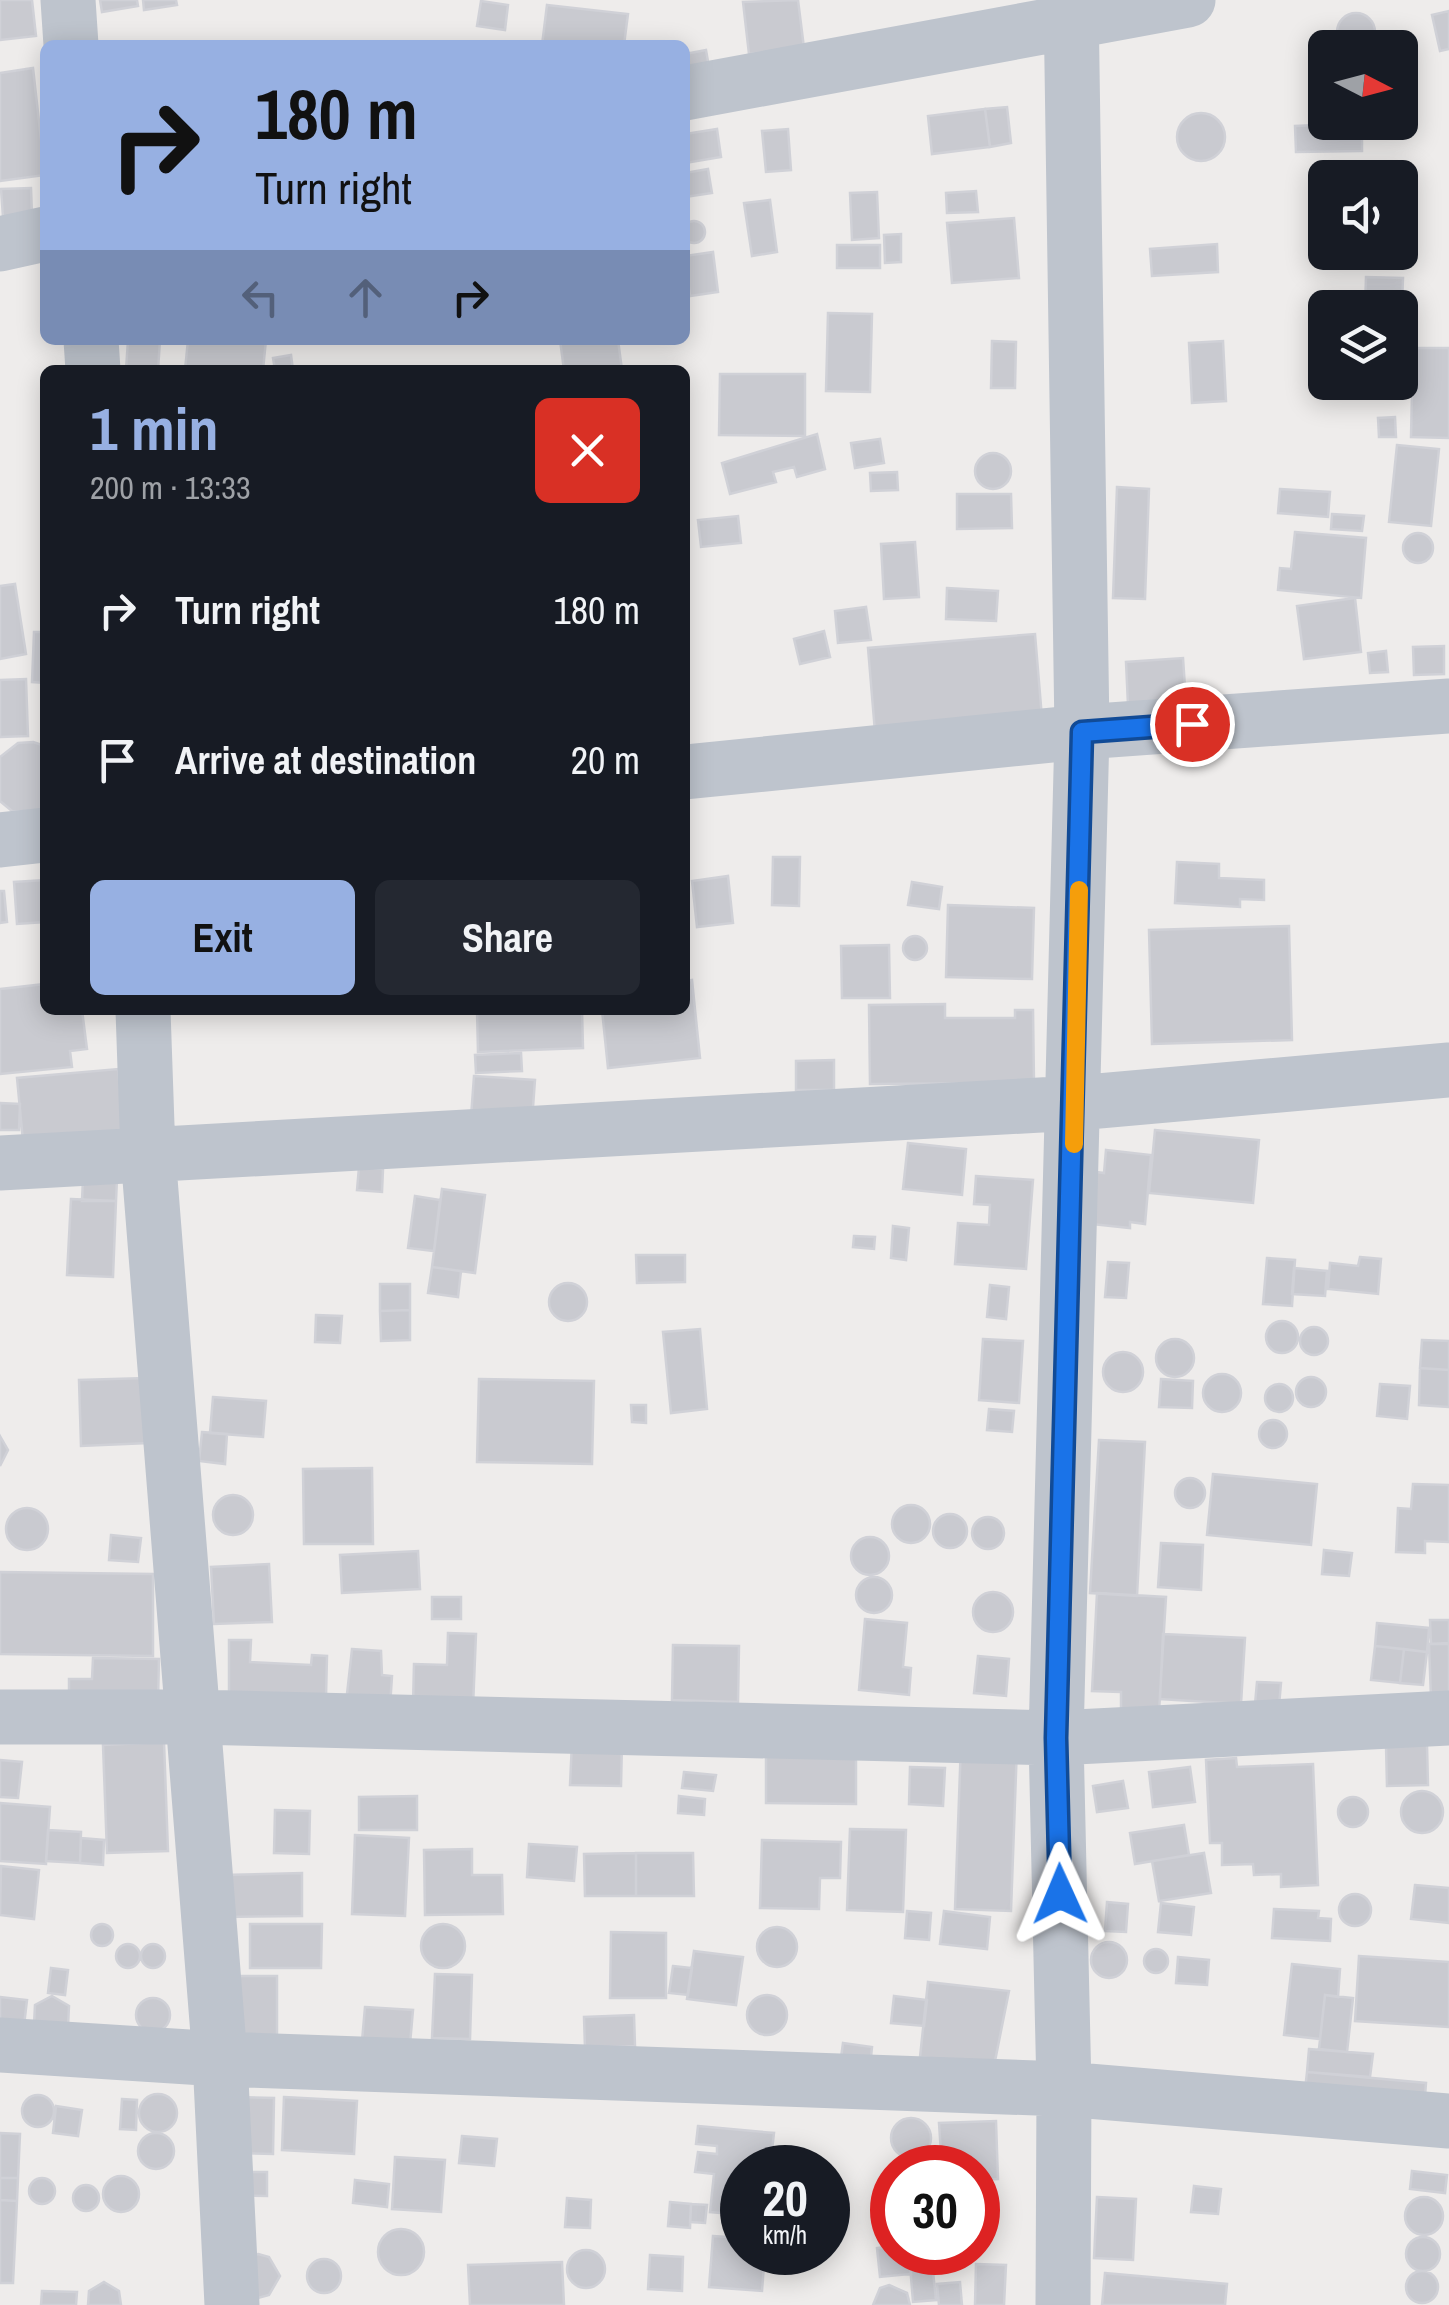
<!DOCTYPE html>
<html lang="en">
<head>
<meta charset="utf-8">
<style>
	body { margin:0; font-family:"Archivo Narrow",sans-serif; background:#242831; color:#f1f3f6; height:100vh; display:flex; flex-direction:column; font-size:38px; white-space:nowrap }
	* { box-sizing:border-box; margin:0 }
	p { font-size:32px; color:#9ea1a6 }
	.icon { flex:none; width:55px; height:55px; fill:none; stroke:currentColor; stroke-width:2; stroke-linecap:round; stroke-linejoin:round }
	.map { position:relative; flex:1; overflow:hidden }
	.side { position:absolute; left:40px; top:365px; width:650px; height:650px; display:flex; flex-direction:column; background:#171b24; border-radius:15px; box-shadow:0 5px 25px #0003 }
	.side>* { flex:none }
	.hud { position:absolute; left:40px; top:40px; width:650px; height:305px; border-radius:15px; box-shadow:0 5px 25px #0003; background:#97b0e2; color:#111; overflow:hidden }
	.needle { width:65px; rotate:96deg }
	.controls { position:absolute; left:1308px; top:30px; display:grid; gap:20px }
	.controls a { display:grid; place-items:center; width:110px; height:110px; border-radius:15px; background:#171b24; box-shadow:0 5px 25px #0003; font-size:50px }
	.speed { position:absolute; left:720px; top:2145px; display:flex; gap:20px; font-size:50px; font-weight:700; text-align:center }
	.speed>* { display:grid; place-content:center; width:130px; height:130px; border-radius:50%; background:#171b24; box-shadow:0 5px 25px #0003; line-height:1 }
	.speed small { font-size:25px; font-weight:400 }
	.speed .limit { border:15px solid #d22; background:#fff; color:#111 }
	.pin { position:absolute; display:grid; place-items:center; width:85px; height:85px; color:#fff; margin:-42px; border:5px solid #fff; border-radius:50%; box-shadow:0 2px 10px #0007 }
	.me { position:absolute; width:110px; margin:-55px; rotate:359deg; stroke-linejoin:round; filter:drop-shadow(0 0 8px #0008) }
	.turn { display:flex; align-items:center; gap:35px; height:210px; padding:0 50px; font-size:45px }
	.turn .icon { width:130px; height:130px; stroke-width:2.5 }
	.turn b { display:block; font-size:70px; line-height:85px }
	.lanes { display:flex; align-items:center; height:95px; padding:0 50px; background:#0003; justify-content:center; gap:50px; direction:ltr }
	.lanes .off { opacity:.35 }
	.round { display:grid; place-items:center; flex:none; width:105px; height:105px; border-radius:15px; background:#242831 }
	.overview { display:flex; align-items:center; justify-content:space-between; height:170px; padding:0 50px }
	h1 { font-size:60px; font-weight:700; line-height:75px; color:#97b0e2 }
	.primary-button { display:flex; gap:20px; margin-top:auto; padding:20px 50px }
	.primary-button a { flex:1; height:115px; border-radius:15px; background:#97b0e2; color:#111; font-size:40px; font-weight:700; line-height:115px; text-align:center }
	.primary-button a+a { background:#242831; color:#f1f3f6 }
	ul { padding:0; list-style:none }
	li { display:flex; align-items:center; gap:30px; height:150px; padding:0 50px }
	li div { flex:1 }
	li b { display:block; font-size:38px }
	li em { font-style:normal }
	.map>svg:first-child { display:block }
	.building { fill:#c9cad0; stroke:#d0d1d7; stroke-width:2.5 }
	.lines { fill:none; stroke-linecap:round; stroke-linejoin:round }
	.minor { stroke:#bec4cd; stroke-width:55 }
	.route-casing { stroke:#114b97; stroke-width:25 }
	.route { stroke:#1a73e8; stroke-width:18 }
	.slow { stroke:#f59e0b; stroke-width:18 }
</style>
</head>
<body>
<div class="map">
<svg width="1449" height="2305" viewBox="0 0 1449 2305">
	<rect width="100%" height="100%" fill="#eeeceb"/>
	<path class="building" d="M0,0h32l4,36 -36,4z
		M100,0h37l1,6 -36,6z
		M143,0h33l1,5 -33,5z
		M798,0l6,48 -55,6 -6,-52z
		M481,1l27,4 -3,25 -28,-4z
		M547,5l81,9 -4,31h-82z
		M1449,11v38l-9,2 -8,-36z
		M1337 32a19 19 0 1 1 38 0a19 19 0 1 1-38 0Z
		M706,50l4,23 -22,4 -3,-23z
		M33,68l12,107 -45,6v-108z
		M1007,107l4,36 -21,4 -5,-38z
		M985,109l5,38 -58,7 -4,-38z
		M1177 137a24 24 0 1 1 48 0a24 24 0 1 1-48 0Z
		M1318,117h7v5h37v29l-66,1 -1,-26 23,-1z
		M717,129l4,28 -36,6v-29z
		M788,129l3,41 -25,2 -4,-41z
		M708,169l4,24 -27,4v-24z
		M31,188l1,27 -29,2 -2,-28z
		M976,191l2,21 -31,1 -1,-20z
		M877,192l2,46 -27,2 -2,-47z
		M770,200l7,52 -25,4 -8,-53z
		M1014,218l5,60 -67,5 -5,-60z
		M683 232a11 11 0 1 1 22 0a11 11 0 1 1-22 0Z
		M901,234v28l-16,1 -1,-28z
		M1217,244l1,28 -66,4 -2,-27z
		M837,245h43v23h-43z
		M713,252l5,40 -28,4 -5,-40z
		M1366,277l37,1 -2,52 -1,-22h-35z
		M828,313l44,1 -2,78 -44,-1z
		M128,340h32l-2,30h-32z
		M188,340h78l-3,30h-78z
		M560,340h58l4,30h-58z
		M992,341l24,1 -1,46h-24z
		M1223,341l3,60 -34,2 -3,-60z
		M1413,348h36v90l-38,-1z
		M291,355l2,15h-18l-2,-12z
		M720,374h85v62l-86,-1z
		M1395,417l1,20h-17l-1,-19z
		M817,434l8,35 -28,8 -3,-10 -21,5 3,10 -46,12 -8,-31z
		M880,439l4,24 -29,5 -4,-25z
		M1397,445l42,4 -8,77 -42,-4z
		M975 471a18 18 0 1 1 36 0a18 18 0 1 1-36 0Z
		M897,472l1,18 -27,1 -1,-18z
		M1117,487l32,2 -4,110 -32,-1z
		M1280,489l50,3 -2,25 -50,-4z
		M957,494h54l1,34 -55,1z
		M1332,514l32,2 -2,15 -31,-2z
		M738,516l3,27 -40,4 -3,-27z
		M1295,532l71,6 -5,60 -83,-8 2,-22 11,1z
		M1403 548a15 15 0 1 1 30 0a15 15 0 1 1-30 0Z
		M915,542l4,55 -35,2 -3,-55z
		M15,584l11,70 -26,5v-73z
		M947,588l51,3 -2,30 -50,-2z
		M1355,598l6,54 -57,7 -7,-53z
		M866,607l5,33 -33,3 -3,-32z
		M824,631l6,26 -30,7 -6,-25z
		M34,632h11v51l-13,-1z
		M1035,634l7,84 -167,14 -7,-84z
		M1444,646v28l-30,1 -1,-28z
		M1386,651l2,21 -18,1 -2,-20z
		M1183,658l3,44 -58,3 -2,-43z
		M26,679l2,57 -28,1v-57z
		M33,742l12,4v66l-33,-1 -12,-10v-44l18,-14z
		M773,857h27l-1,49 -27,-1z
		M1177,862l42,2v14l45,2v20l-24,-1v8l-65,-4z
		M728,876l5,47 -36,4 -5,-46z
		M45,880v42l-28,2 -3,-42z
		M912,882l30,5 -3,22 -31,-4z
		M0,891h4l3,31 -7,1z
		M948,905l86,3 -2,71 -86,-2z
		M1289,926l3,114 -140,4 -3,-114z
		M903 948a12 12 0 1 1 24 0a12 12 0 1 1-24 0Z
		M889,945l1,53h-48l-1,-52z
		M692,980l8,78 -92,10 -6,-58h83v-29z
		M45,984v26h37l5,39 -17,2 2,16 -72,7v-85z
		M945,1004v14h70v-8h18l1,73 -164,1 -1,-79z
		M477,1010h105l1,38 -105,4z
		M521,1053l1,18 -46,2 -1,-18z
		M834,1060v30h-38v-29z
		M118,1069l6,62 -101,10 -6,-63z
		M474,1076l61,4 -3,41 -61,-4z
		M0,1103l20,1 -1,26h-19z
		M1155,1130l104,10 -6,63 -104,-10z
		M908,1143l58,6 -4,46 -59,-6z
		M1106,1150l45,5 -6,69 -15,-2v6l-39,-4 5,-52 8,1z
		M359,1167l24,2 -1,23 -25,-2z
		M976,1176l57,4 -7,89 -71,-5 3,-41 31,2 1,-20 -16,-1z
		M83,1178l34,1 -1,22h-34z
		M442,1189l43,6 -10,78 -43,-6z
		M415,1196l25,4 -6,51 -26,-3z
		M71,1199l45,2 -3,76 -46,-2z
		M893,1226l16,2 -3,32 -15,-2z
		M854,1236l21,1 -1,12 -21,-2z
		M636,1255h49v27l-48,1z
		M1360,1257l21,2 -3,35 -50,-5 2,-26 28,3z
		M1267,1258l28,2 -3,46 -29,-2z
		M1108,1262l21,1 -3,35 -21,-1z
		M432,1267l29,4 -3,26 -30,-4z
		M1294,1268l33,3 -2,25 -33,-2z
		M549 1302a19 19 0 1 1 38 0a19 19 0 1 1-38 0Z
		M380,1284h30v26l-30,1z
		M990,1285l19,2 -3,32 -19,-2z
		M410,1310v30l-29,1 -1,-30z
		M316,1315l26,1 -2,27 -25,-1z
		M1266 1337a16 16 0 1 1 32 0a16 16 0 1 1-32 0Z
		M1300 1341a14 14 0 1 1 28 0a14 14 0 1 1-28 0Z
		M700,1329l7,80 -36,4 -8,-81z
		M1156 1358a19 19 0 1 1 38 0a19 19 0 1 1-38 0Z
		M983,1339l40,2 -4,62 -40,-3z
		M1422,1340l27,1v29l-29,-2z
		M1103 1372a20 20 0 1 1 40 0a20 20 0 1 1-40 0Z
		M1420,1368l29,2v37l-30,-2z
		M1203 1393a19 19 0 1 1 38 0a19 19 0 1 1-38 0Z
		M1296 1392a15 15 0 1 1 30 0a15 15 0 1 1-30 0Z
		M146,1378l2,65 -67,3 -2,-66z
		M479,1379l115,2 -2,83 -115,-2z
		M1161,1379l32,2 -1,27 -33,-1z
		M1265 1398a14 14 0 1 1 28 0a14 14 0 1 1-28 0Z
		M1380,1384l30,2 -3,33 -30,-3z
		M213,1397l53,4 -3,36 -53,-4z
		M631,1405h15v18l-14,-1z
		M989,1409l25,2 -2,21 -25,-2z
		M1259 1434a14 14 0 1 1 28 0a14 14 0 1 1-28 0Z
		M202,1432l25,2 -2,30 -26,-3z
		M0,1436l8,14 -8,16z
		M1099,1440l46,2 -8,154 -47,-3z
		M372,1468l1,76h-69l-1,-75z
		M1213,1474l104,10 -6,61 -104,-10z
		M1175 1493a15 15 0 1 1 30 0a15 15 0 1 1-30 0Z
		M1413,1484l36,1v57l-24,-1v12l-29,-1 2,-44 13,1z
		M213 1515a20 20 0 1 1 40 0a20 20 0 1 1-40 0Z
		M892 1524a19 19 0 1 1 38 0a19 19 0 1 1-38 0Z
		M6 1529a21 21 0 1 1 42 0a21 21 0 1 1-42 0Z
		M933 1531a17 17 0 1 1 34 0a17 17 0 1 1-34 0Z
		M972 1533a16 16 0 1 1 32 0a16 16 0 1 1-32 0Z
		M111,1535l30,3 -3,24 -29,-2z
		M851 1556a19 19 0 1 1 38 0a19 19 0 1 1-38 0Z
		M1161,1543l42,2 -2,45 -43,-3z
		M1324,1550l28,3 -3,23 -27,-2z
		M418,1551l2,38 -78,4 -2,-38z
		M269,1564l3,58 -58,2 -3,-57z
		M0,1572l153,2v82l-153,-2z
		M856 1595a18 18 0 1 1 36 0a18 18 0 1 1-36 0Z
		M973 1612a20 20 0 1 1 40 0a20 20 0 1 1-40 0Z
		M1097,1593l69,4 -7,115 -38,-2v-18l-29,-1z
		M432,1597h29v22h-29z
		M865,1619l42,4 -4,44 8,1 -2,27 -50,-5z
		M1430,1620h19v24h-18z
		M1377,1623l52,5 -2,24 -52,-6z
		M448,1633l28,1 -3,73 -60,-2 1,-41 33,1z
		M1163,1634l82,4 -4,66 -81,-5z
		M229,1640h22l-1,22 61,3 1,-10 15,1 -1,41 -97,-1z
		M1449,1643v55h-18l-2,-54z
		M673,1645l66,1 -1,56 -66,-2z
		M1375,1646l29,3 -4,34 -29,-3z
		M352,1649l29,2 1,24 10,1 -2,31 -44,-4z
		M1404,1649l23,3 -4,33 -23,-2z
		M978,1656l31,3 -3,37 -32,-3z
		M93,1658l66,1 -1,40 -89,-1v-19h23z
		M1257,1682l24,1 -2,23 -24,-2z
		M164,1742l4,109 -61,2 -4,-108z
		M572,1742l50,1 -1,43 -51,-1z
		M961,1743l56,3 -6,165 -56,-2z
		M766,1744l90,2v58l-90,-1z
		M1386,1745h41l1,40 -41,1z
		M1236,1758l1,9 76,-3 5,121 -37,2v-13l-27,1 -1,-11 -31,1v-22h-12l-4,-83z
		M0,1760l22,2 -4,36 -18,-1z
		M910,1767l35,1 -2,38 -34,-2z
		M1190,1767l5,35 -42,5 -4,-35z
		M684,1772l32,3 -3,16 -31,-3z
		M1123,1781l5,27 -31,4 -4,-26z
		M1401 1812a21 21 0 1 1 42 0a21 21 0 1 1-42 0Z
		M417,1796v34h-58v-33z
		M679,1796l26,3 -1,16 -26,-2z
		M1338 1812a15 15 0 1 1 30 0a15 15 0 1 1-30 0Z
		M0,1803l50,4 -4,57 -46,-3z
		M275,1810l35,1 -1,43 -35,-1z
		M1184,1825l5,30 -54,9 -5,-31z
		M850,1829l56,1 -3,82 -56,-2z
		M48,1830l33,2 -1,31 -34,-2z
		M355,1835l54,3 -4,78 -53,-2z
		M81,1838l23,2 -1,25 -23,-2z
		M762,1840l79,2 -1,36h-20l-1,31 -59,-1z
		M529,1844l48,3 -3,34 -47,-4z
		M472,1849v26h30l1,39 -78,1 -1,-65z
		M636,1853v43h-51l-1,-42z
		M636,1853h57l1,43h-58z
		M1204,1853l7,40 -52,8 -7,-40z
		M1,1866l38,4 -5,49 -34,-4z
		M302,1873v43l-78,1 -1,-42z
		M1415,1885l34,3v35l-38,-4z
		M1339 1910a16 16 0 1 1 32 0a16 16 0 1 1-32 0Z
		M1107,1902l21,2 -2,28 -21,-1z
		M1161,1903l33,4 -3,28 -33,-3z
		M1274,1909l45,2 -1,7 13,1 -1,22 -58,-3z
		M907,1911l24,2 -2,27 -24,-2z
		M944,1911l46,6 -3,32 -47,-5z
		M91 1935a11 11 0 1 1 22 0a11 11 0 1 1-22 0Z
		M421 1946a22 22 0 1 1 44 0a22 22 0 1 1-44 0Z
		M250,1924h72l-1,44h-71z
		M757 1947a20 20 0 1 1 40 0a20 20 0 1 1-40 0Z
		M611,1932l55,1v65h-56z
		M1091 1960a18 18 0 1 1 36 0a18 18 0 1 1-36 0Z
		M141 1956a12 12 0 1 1 24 0a12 12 0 1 1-24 0Z
		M116 1956a12 12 0 1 1 24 0a12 12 0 1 1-24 0Z
		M1144 1961a12 12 0 1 1 24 0a12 12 0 1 1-24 0Z
		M694,1951l49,6 -7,48 -49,-6z
		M1359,1956l90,6v65l-94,-6z
		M1178,1957l31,3 -2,25 -31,-2z
		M1292,1964l48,5 -2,28 -13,-2 -5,44 -36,-4z
		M673,1966l19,2 -4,27 -19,-2z
		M51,1968l17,2 -3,25 -17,-2z
		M435,1974l37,1 -2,64 -38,-1z
		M227,1976h50v61h-50z
		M928,1982l81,9 -15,75 -74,-9z
		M1325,1995l28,3 -6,54 -28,-3z
		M747 2015a20 20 0 1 1 40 0a20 20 0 1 1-40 0Z
		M52,1996l17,10 -1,20 -34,-1 1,-20z
		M894,1996l33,4 -3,26 -33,-3z
		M0,1997l27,3 -4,34 -23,-3z
		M136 2015a17 17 0 1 1 34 0a17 17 0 1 1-34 0Z
		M365,2007l48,3 -3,34 -48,-3z
		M634,2015l1,31 -50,2 -1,-31z
		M843,2043l29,4 -3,30 -30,-4z
		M1309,2049l64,5 -3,23 -63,-5z
		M1307,2072l119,11 -2,27 -120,-11z
		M139 2113a19 19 0 1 1 38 0a19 19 0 1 1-38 0Z
		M22 2111a16 16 0 1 1 32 0a16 16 0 1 1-32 0Z
		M236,2097l38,1 -1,56 -39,-1z
		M284,2097l73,4 -3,53 -72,-4z
		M122,2099l15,1 -1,30 -16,-1z
		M56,2106l26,4 -4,26 -25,-3z
		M891 2138a20 20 0 1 1 40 0a20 20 0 1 1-40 0Z
		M996,2121l2,58 -20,1v-12h-36l-3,-45z
		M698,2126l76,7 -4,35h-28v47l-32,-3 4,-38 -19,-2 3,-20 19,2v-8l-21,-2z
		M0,2133l20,1 -2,44h-18z
		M138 2151a18 18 0 1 1 36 0a18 18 0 1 1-36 0Z
		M462,2136l35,3 -3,27 -35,-3z
		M395,2157l50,3 -4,52 -49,-3z
		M1412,2171l35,4 -2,18 -35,-4z
		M231,2172h36v24l-36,-1z
		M103 2194a18 18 0 1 1 36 0a18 18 0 1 1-36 0Z
		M29 2191a13 13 0 1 1 26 0a13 13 0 1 1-26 0Z
		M0,2178h18l-1,23 -17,-1z
		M355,2180l34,4 -2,23 -34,-4z
		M73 2198a13 13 0 1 1 26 0a13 13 0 1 1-26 0Z
		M1194,2186l27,3 -3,25 -27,-2z
		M1097,2197l39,2 -3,61 -39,-2z
		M1405 2216a19 19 0 1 1 38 0a19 19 0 1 1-38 0Z
		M567,2198l24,2 -1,28 -25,-1z
		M0,2200l17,1 -4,82h-13z
		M670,2202l21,2 -1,24 -22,-2z
		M691,2204l16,1 -2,18 -15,-1z
		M378 2252a23 23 0 1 1 46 0a23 23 0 1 1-46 0Z
		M713,2236l29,2v14h23l-3,39 -53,-4z
		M1406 2254a17 17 0 1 1 34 0a17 17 0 1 1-34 0Z
		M892,2246v6h17l2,22 -31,3 -3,-29z
		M567 2269a19 19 0 1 1 38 0a19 19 0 1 1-38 0Z
		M909,2252h22l5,48 -23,2z
		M258,2254l11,3 11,19 -11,19 -11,3 -11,-41z
		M650,2255l33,2 -1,34 -34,-2z
		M307 2276a17 17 0 1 1 34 0a17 17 0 1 1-34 0Z
		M562,2262l2,43h-94l-2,-40z
		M976,2264l30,1 -2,40h-29z
		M1406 2287a16 16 0 1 1 32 0a16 16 0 1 1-32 0Z
		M1105,2273l122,11 -2,21h-123z
		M104,2282l15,9 2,14h-33l1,-14z
		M960,2282l2,23h-23l-2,-21z
		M889,2285l18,8 3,12h-37l7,-17z
		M42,2291l35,1 -1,13h-35z"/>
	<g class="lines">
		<path class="minor" d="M68,0l3,45
			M685,93l503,-93
			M0,244l45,-10
			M91,340l2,30
			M685,772l397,-40 367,-26
			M0,840l45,-5
			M143,1010l5,144 72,905 12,246
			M0,1163l1076,-60 373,-33
			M0,1717h195l861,21 393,-20
			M0,2045l220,14 844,30 385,32
			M1063,2305l1,-216 -8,-351 26,-1006 -11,-732"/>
	</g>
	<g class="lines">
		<g class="route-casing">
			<path id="route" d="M1060,1894l-4,-156 26,-1006 110,-8"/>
		</g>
		<use href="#route" class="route"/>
		<path class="slow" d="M1074,1144l5,-254"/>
	</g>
</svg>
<div class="controls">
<a><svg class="needle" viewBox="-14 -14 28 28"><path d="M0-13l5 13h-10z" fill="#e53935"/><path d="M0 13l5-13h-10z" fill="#9ea1a6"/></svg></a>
<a><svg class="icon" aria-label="sound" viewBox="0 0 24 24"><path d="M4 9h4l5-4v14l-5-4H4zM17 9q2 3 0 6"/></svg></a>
<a><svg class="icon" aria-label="layers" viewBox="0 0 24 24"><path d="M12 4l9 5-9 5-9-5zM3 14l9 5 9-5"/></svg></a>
</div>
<div class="speed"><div>20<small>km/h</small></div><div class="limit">30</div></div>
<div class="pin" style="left:1192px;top:724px;background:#d93025"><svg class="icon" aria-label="arrive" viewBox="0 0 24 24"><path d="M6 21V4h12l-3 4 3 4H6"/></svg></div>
<svg class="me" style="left:1060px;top:1894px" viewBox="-20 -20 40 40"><path d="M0-17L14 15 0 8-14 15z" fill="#1a73e8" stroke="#fff" stroke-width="4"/></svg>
<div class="hud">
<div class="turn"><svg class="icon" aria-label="right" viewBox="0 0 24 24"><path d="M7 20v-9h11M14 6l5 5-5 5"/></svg><div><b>180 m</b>Turn right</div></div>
<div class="lanes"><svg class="icon off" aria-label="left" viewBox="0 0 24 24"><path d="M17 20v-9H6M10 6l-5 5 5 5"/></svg><svg class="icon off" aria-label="ahead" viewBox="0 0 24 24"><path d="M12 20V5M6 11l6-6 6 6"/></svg><svg class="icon" aria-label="right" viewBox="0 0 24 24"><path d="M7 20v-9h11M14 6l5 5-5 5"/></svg></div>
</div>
<section class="side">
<div class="overview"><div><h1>1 min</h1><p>200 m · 13:33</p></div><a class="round" style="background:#d93025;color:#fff"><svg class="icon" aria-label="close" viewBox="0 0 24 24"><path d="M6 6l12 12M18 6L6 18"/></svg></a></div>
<ul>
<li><svg class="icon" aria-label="right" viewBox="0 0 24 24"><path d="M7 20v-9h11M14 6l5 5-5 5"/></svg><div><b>Turn right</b></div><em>180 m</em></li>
<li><svg class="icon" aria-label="arrive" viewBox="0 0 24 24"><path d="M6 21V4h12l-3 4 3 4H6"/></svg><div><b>Arrive at destination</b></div><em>20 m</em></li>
</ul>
<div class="primary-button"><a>Exit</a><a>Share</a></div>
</section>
</div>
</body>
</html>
